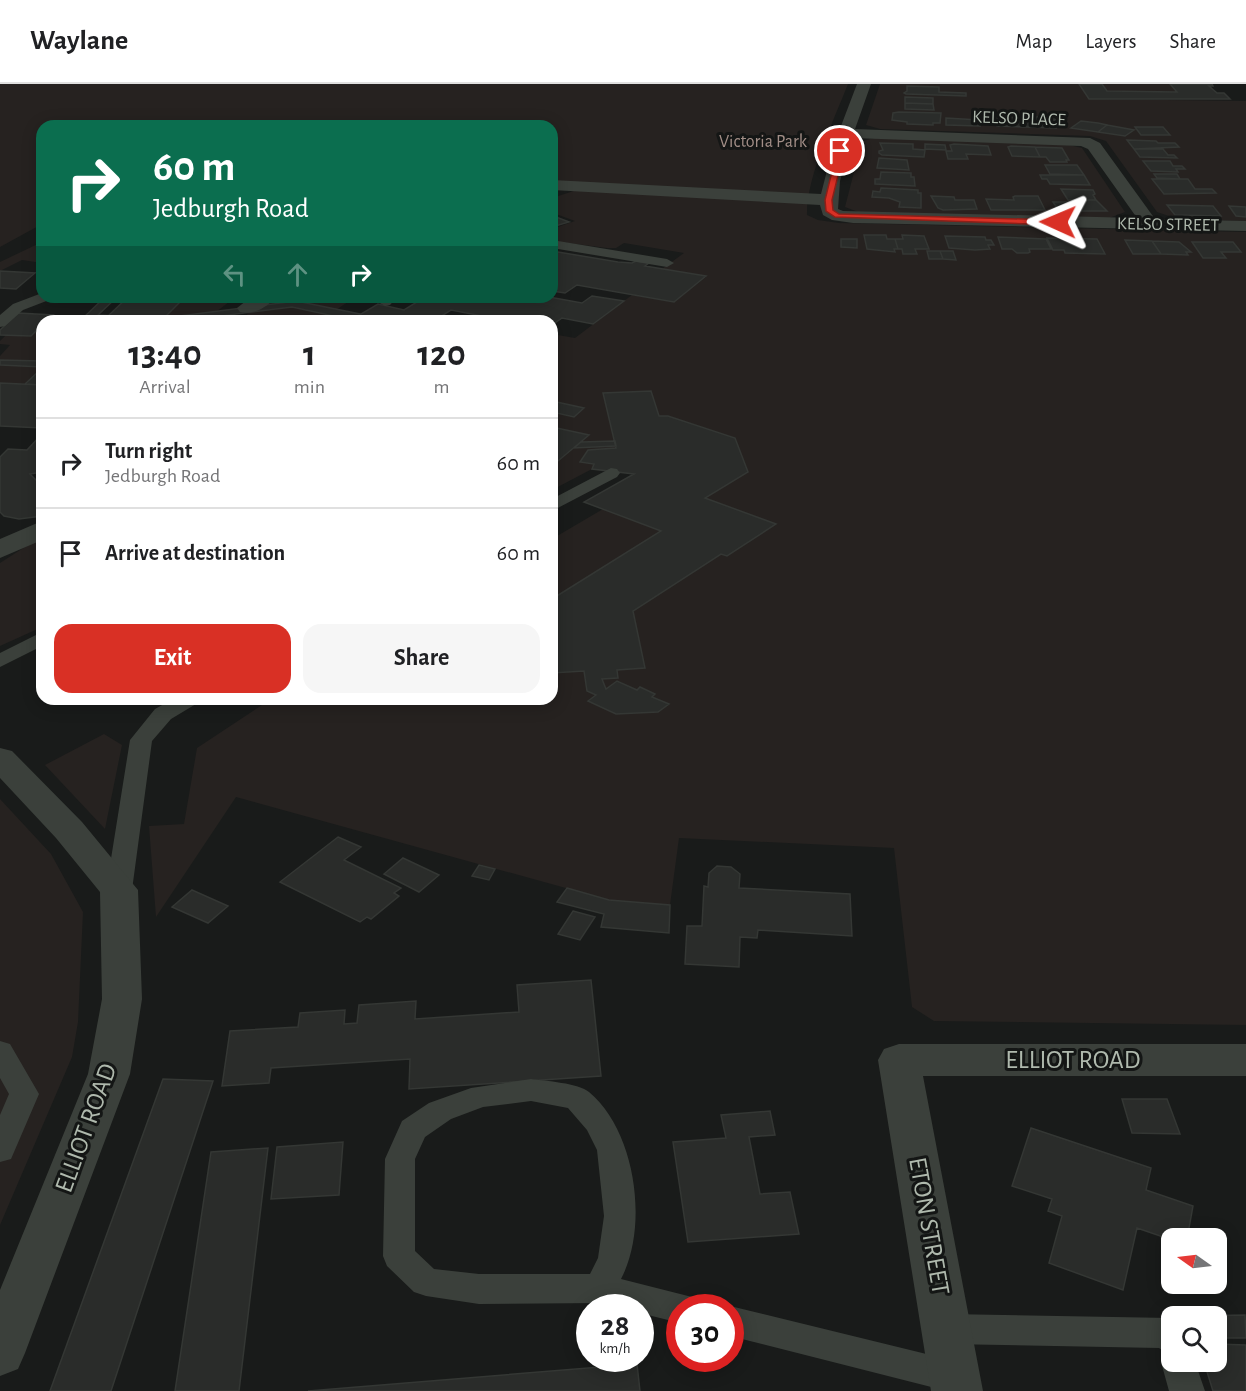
<!DOCTYPE html>
<html lang="en">
<head>
<meta charset="utf-8">
<style>
	body { margin:0; font-family:"Alegreya Sans",sans-serif; background:#f6f6f6; color:#202124; height:100vh; display:flex; flex-direction:column; font-size:22px; white-space:nowrap }
	* { box-sizing:border-box; margin:0 }
	p { font-size:20px; color:#757577 }
	.icon { flex:none; width:33px; height:33px; fill:none; stroke:currentColor; stroke-width:2; stroke-linecap:round; stroke-linejoin:round }
	.map { position:relative; flex:1; overflow:hidden }
	.details { position:absolute; left:36px; top:231px; width:522px; height:390px; display:flex; flex-direction:column; background:#fff; border-radius:18px; box-shadow:0 3px 15px #0003 }
	.details>* { flex:none }
	.hud { position:absolute; left:36px; top:36px; width:522px; height:183px; border-radius:18px; box-shadow:0 3px 15px #0003; background:#0b6e4f; color:#fff; overflow:hidden }
	.needle { width:39px; rotate:284deg }
	.tools { position:absolute; left:1161px; top:1144px; display:grid; gap:12px }
	.tools a { display:grid; place-items:center; width:66px; height:66px; border-radius:12px; background:#fff; box-shadow:0 3px 15px #0003; font-size:30px }
	.speed { position:absolute; left:576px; top:1210px; display:flex; gap:12px; font-size:30px; font-weight:700; text-align:center }
	.speed>* { display:grid; place-content:center; width:78px; height:78px; border-radius:50%; background:#fff; box-shadow:0 3px 15px #0003; line-height:1 }
	.speed small { font-size:15px; font-weight:400 }
	.speed .limit { border:9px solid #d22; background:#fff; color:#111 }
	.pin { position:absolute; display:grid; place-items:center; width:51px; height:51px; color:#fff; margin:-26px; border:3px solid #fff; border-radius:50%; box-shadow:0 2px 6px #0007 }
	.me { position:absolute; width:66px; margin:-33px; rotate:271deg; stroke-linejoin:round; filter:drop-shadow(0 0 4px #0008) }
	.turn { display:flex; align-items:center; gap:21px; height:126px; padding:0 18px; font-size:27px }
	.turn .icon { width:78px; height:78px; stroke-width:2.5 }
	.turn b { display:block; font-size:42px; line-height:51px }
	.lanes { display:flex; align-items:center; height:57px; padding:0 18px; background:#0003; justify-content:center; gap:30px; direction:ltr }
	.lanes .off { opacity:.35 }
	.eta { display:flex; justify-content:space-evenly; align-items:center; height:102px; text-align:center }
	.eta b { font-size:36px; font-weight:700; line-height:42px }
	.primary-button { display:flex; gap:12px; margin-top:auto; padding:12px 18px }
	.primary-button a { flex:1; height:69px; border-radius:18px; background:#d93025; color:#fff; font-size:24px; font-weight:700; line-height:69px; text-align:center }
	.primary-button a+a { background:#f6f6f6; color:#202124 }
	ul { padding:0; list-style:none }
	li { display:flex; align-items:center; gap:18px; height:90px; padding:0 18px; border-top:2px solid #e0e0e0 }
	li div { flex:1 }
	li b { display:block; font-size:22px }
	li em { font-style:normal }
	header { display:flex; align-items:center; gap:36px; box-sizing:border-box; height:84px; padding:0 30px; background:#fff; border-bottom:2px solid #e0e0e0 }
	header strong { font-size:28px }
	nav { display:flex; gap:33px; margin-inline-start:auto; font-size:21px }
	.map>svg:first-child { display:block }
	.green { fill:#262220 }
	.building { fill:#2a2c2a; stroke:#343734; stroke-width:1.5 }
	.lines { fill:none; stroke-linecap:round; stroke-linejoin:round }
	.service { fill:#3b403b; fill-rule:evenodd }
	.minor { fill:#3b403b; fill-rule:evenodd }
	.route { fill:#d93025; stroke:#8d1f18; stroke-width:1.5 }
	.labels { text-anchor:middle; dominant-baseline:central; stroke-width:6; stroke-linejoin:round; paint-order:stroke }
	.far-street-label { font-size:18px; fill:#afb9ad; stroke:#141615 }
	.far-park-label { font-size:18px; fill:#a28e87; stroke:#141615 }
	.near-street-label { font-size:26px; fill:#afb9ad; stroke:#141615 }
</style>
</head>
<body>
<header>
<strong>Waylane</strong>
<nav><a>Map</a><a>Layers</a><a>Share</a></nav>
</header>
<div class="map">
<svg width="1246" height="1307" viewBox="0 0 1246 1307">
	<rect width="100%" height="100%" fill="#191b1a"/>
	<path class="green" d="M0,0h848c-14,36 -42,94 -41,131l11,5 21,3 407,9v793l-312,-4 -22,-14 -18,-159 -215,-10 -9,67 -61,-5 -373,-103 -80,120 -7,-91 35,-2 13,-76 74,-49h281v-26l32,-2 12,24 -8,6 28,13 42,-2 10,-8 -16,-7 2,-3 -13,-6 -4,2 -20,-9 -11,8 -4,-10 16,-1 -1,-8 28,-2 -12,-57 88,-57 6,2 49,-32 -71,-26 43,-26 -13,-34 -67,-22h-9l-44,25 -34,1 7,-7 -36,-8v-15l22,4 10,-8 -32,-7v-67l23,4 57,-43 42,7 32,-25 -44,-8 22,-16 -60,-10 -8,5h-9l-55,-7v-12l23,-8 -19,-7 -4,1v-17l25,-8 -25,-3v-61h-510v98l-42,23z
		M880,0h199l11,15 156,2v120l-65,-1 -24,-8 -51,-71 -16,-5 -210,-7 -14,-4z
		M1102,0h68l7,8 -70,-1z
		M879,53l182,6 21,5 43,64 -16,6 -248,-5 -16,-6 17,-66z
		M42,158v21l-20,-3 -22,11v-9z
		M185,213l49,1 -18,14 -52,6z
		M276,213h79l-19,13 -40,-8 -37,4z
		M292,223l60,13 -112,1 10,-9z
		M42,242v35l-42,-1v-4l10,-11 -10,-1v-3l6,-6 25,1z
		M0,281l42,2v4h-3l-14,13 -25,-1z
		M616,362v2l-28,2 -8,12 14,2 -2,5 -40,21v-24l22,-18z
		M603,425l58,22 -109,68v-60z
		M42,452v91l-42,19v-83z
		M104,650l18,11 -17,84 -60,-64z
		M0,715l51,55 32,58 -5,110 -6,35 -72,168z"/>
	<path class="building" d="M1079,0h23l5,7 70,1 -7,-8h42l1,2h-4l8,7h7l6,6h-141z
		M907,2l32,1v5l27,1v3l-60,-2 -2,-1 3,-2z
		M905,13l28,1v6l-28,-1z
		M905,19l28,1 1,6 -29,-1z
		M899,28l42,1 -1,10h-7v2l-26,-1v-2l-15,-2 1,-7z
		M999,31l24,4 4,8 -30,-1 -3,-8h4z
		M1042,31h19l3,6 -11,-1 3,8 -29,-1 -4,-8h4l-2,-2h18z
		M946,34l33,2 1,6 -34,-1z
		M1081,37l17,2 9,2 -9,7 -27,-4z
		M1107,41l27,5 -9,6 -27,-4z
		M1135,43h28l7,8h-29z
		M1127,56l29,1 2,2h17l4,4 -45,2z
		M880,59l33,1v5l12,1 -1,7 -42,-2 -3,-2v-2l4,-1z
		M925,60l20,1 1,5 -21,-1z
		M954,60l34,2 3,9 -25,-1 2,5h-20l-2,-8h6l-2,-6z
		M1011,62l24,1 5,10 -28,-1 -4,-9z
		M1035,63l27,1 7,12h-3l1,2h-17l-4,-5h-6z
		M1134,65h29l5,6h6l3,3 -37,-1z
		M879,74l28,2 2,10 -32,-2z
		M1143,77h27l3,5h9l3,3h-9l2,3 -27,-1z
		M1045,81h32l7,10 -34,-1z
		M881,88l30,1v4h3l1,9 -40,-2v-5h5z
		M1154,90h23l3,5 -23,-1z
		M1040,91h44l6,10 -40,-1 -3,-5h-5z
		M1152,95h36l7,10h17l4,4 -52,1z
		M881,104l37,2v3h3v15l-22,-1 1,-5 -11,-4 -17,-1 1,-6 7,1z
		M1061,105l32,1 2,4 -2,1 3,5h-28z
		M931,112l23,1 1,3h19l3,9 -34,1 -5,-2z
		M1015,112h23l7,14h-54l-5,-11 28,1 -1,-3z
		M1068,116h28l11,11h-48l-6,-9h16z
		M1167,121l46,1 8,10 -46,-1z
		M1229,122l17,1v10l-10,-1z
		M556,133l13,5 -17,5v-9z
		M864,151h22l1,4h8l3,10h-4l1,3 -28,-3z
		M902,151l22,1 5,13h-14l2,5h-14l-1,-5h-4l-3,-10h8z
		M945,152l40,1 1,3h5l3,5h-6l2,4 -15,1 -26,-2z
		M998,153l48,2 5,10h-22l1,3 -2,1h-11l-5,-4h-10z
		M1047,154l50,1 8,15 -40,-1 -1,-3h-11z
		M841,155h16v9l-16,-1z
		M1125,156l27,1 9,13h-28z
		M1152,157l27,1 12,10h-5l2,3 -27,-1z
		M1192,158h41l8,10h-20l5,6h-23z
		M552,167l66,11 14,1 4,-2 13,2 -4,3 61,10 -32,26 -97,-17 -12,8 -13,-2z
		M927,167h13l3,8h-14z
		M940,167h13l3,9 -13,-1z
		M0,187l35,2 -19,16 -16,-1z
		M592,212l32,5 -31,23 -31,-6 -10,7v-4h-44l-57,-11 -16,10 3,1h-89l29,-17 26,6 21,-13h124l33,6z
		M105,213h12l-19,18 66,3 -3,3h-96l16,-1z
		M128,213h57l-21,21 -56,-2z
		M296,217l64,13 -8,6 -60,-13 -111,14h-20l3,-3z
		M18,229l35,2 -7,6h-4v4l-11,11 -31,-1v-5z
		M0,276l42,1v6l-42,-2z
		M39,287h3v14l-17,-1z
		M0,299l42,2v43l-42,-2z
		M651,307l8,25h9l67,22 13,34 -43,26 71,26 -49,32 -6,-2 -88,57 12,57 -28,2 1,8 -16,1 4,10 11,-8 20,9 3,-3 15,7 -3,3 17,7 -11,8 -42,2 -28,-13 8,-6 -9,-4 -3,-20 -32,2v-74l109,-68 -77,-29 50,-28 -42,-5 2,-5 -14,-2 8,-12 28,-2 -13,-55z
		M552,317l32,7 -10,9 -22,-5z
		M552,343l37,8 -37,31z
		M42,350v38l-12,2 12,12v30l-23,3 -15,-3 -4,-4v-55l8,-8 19,1z
		M615,357l1,5 -42,2 7,-6z
		M338,753l23,10 -17,13 57,28 -7,5 5,3 -28,23 -4,-2 -7,5 -80,-40z
		M403,774l36,17 -20,17 -35,-18z
		M479,781l16,4 -6,11 -17,-4z
		M717,782l14,1 9,7 -1,14 111,6 2,42 -94,-6 -1,8 -17,-1 -1,30 -54,-3 2,-38h15l2,-40 4,1 1,-14z
		M567,804l42,12 61,5 -1,28 -68,-6 3,-13 -47,-12z
		M192,806l36,16 -20,17 -36,-16z
		M573,827l22,6 -15,23 -22,-6z
		M591,896l10,96 -192,13 1,-30 -139,9 -2,15 -47,3 8,-55 68,-4 2,-14 45,-3 -1,14 13,-1 2,-18 57,-4 -1,18 104,-7 -2,-27z
		M163,995l50,2 -102,310h-61z
		M1122,1015h45l13,35 -48,-1z
		M770,1027l5,24 -26,2 11,57 30,-2 9,42 -111,8 -15,-100 53,-4 -5,-23z
		M1031,1044l120,40 -5,22 47,16 -6,33 -15,1 -35,-12 -14,62 -74,-27 13,-47 -14,-5 4,-12 -40,-13z
		M343,1058l-4,53 -68,4 6,-52z
		M268,1064l-29,243h-64l36,-239z
		M1245,1231l1,23h-30v-21l-27,-1z
		M1216,1260l30,1v46h-33l-9,-29h12z
		M637,1280l3,27h-332z"/>
	<g class="lines">
		<path class="service" d="M552,156l115,19 7,4 -7,4 -115,-19z
			M42,209v4h9l-2,3 -26,10 -18,16 -5,1v-12l13,-11z
			M382,213h15l-7,8 -5,1 -7,-4z
			M611,384l6,1 3,4 -3,4 -65,34v-12z
			M42,548v14l-42,21v-14z
			M173,615h26l-3,5 -25,15 -19,22 -20,149 -4,6 -9,2 -9,-2 -4,-6 24,-150 25,-31z
			M0,957l10,3 29,50 -28,65 -11,3v-47l9,-21 -9,-16z
			M531,995c14,2 48,4 58,13 47,39 60,134 32,187l71,18 5,11h-17v15l-40,-10v-5h-19l-22,-5 -120,1 -53,-8 -12,-4 -27,-26 -4,-10 2,-97 17,-38 27,-18 42,-15zM531,1017l37,7 19,22 10,20 7,66 -6,42 -8,16h-111l-45,-5 -19,-18v-92l10,-22 26,-18 32,-12z
			M730,1222l225,55 12,5 6,11 -6,11 -20,3 -217,-55v-28h-6z
			M947,1230l223,4 2,44h23l10,29h-36l-8,-29 4,-10 -6,-4 -212,-4 -12,-4 -5,-11 5,-11z"/>
		<path class="minor" d="M857,0h14l-16,45 235,9 10,5 55,76 91,2v10l-393,-8 -21,-3 -9,-5 -3,-10 -268,-15v-10l269,14 12,-47zM852,54l229,8 7,3 49,69 -294,-7 -5,-2 2,-28z
			M251,213h24c-7,11 -23,18 -35,15l-3,-4z
			M42,437v19l-42,18v-19z
			M0,664l12,3 70,71 56,68 4,109 -12,75 -105,279 -7,16 -18,7v-86l88,-216 14,-75 -2,-107 -44,-54 -56,-60z
			M899,960h347v32h-323l60,315h-52l-53,-331 6,-11z"/>
	</g>
	<path class="route" d="M840,65l4,2 -12,49 1,10 6,4 219,6 4,2 -4,3 -223,-8 -9,-6 -1,-11 12,-49z"/>
	<g class="labels">
		<g class="far-street-label">
			<text transform="translate(1019 35) rotate(2)">KELSO PLACE</text>
			<text transform="translate(1168 141) rotate(1)">KELSO STREET</text>
		</g>
		<g class="far-park-label">
			<text x="763" y="58">Victoria Park</text>
		</g>
		<g class="near-street-label">
			<text x="1073" y="976">ELLIOT ROAD</text>
			<text transform="translate(86 1044) rotate(-70)">ELLIOT ROAD</text>
			<text transform="translate(929 1142) rotate(80)">ETON STREET</text>
		</g>
	</g>
</svg>
<div class="tools">
<a><svg class="needle" viewBox="-14 -14 28 28"><path d="M0-13l5 13h-10z" fill="#e53935"/><path d="M0 13l5-13h-10z" fill="#757577"/></svg></a>
<a><svg class="icon" aria-label="search" viewBox="0 0 24 24"><circle cx="10" cy="10" r="6"/><path d="M15 15l6 6"/></svg></a>
</div>
<div class="speed"><div>28<small>km/h</small></div><div class="limit">30</div></div>
<div class="pin" style="left:840px;top:67px;background:#d93025"><svg class="icon" aria-label="arrive" viewBox="0 0 24 24"><path d="M6 21V4h12l-3 4 3 4H6"/></svg></div>
<svg class="me" style="left:1058px;top:138px" viewBox="-20 -20 40 40"><path d="M0-17L14 15 0 8-14 15z" fill="#d93025" stroke="#fff" stroke-width="4"/></svg>
<div class="hud">
<div class="turn"><svg class="icon" aria-label="right" viewBox="0 0 24 24"><path d="M7 20v-9h11M14 6l5 5-5 5"/></svg><div><b>60 m</b>Jedburgh Road</div></div>
<div class="lanes"><svg class="icon off" aria-label="left" viewBox="0 0 24 24"><path d="M17 20v-9H6M10 6l-5 5 5 5"/></svg><svg class="icon off" aria-label="ahead" viewBox="0 0 24 24"><path d="M12 20V5M6 11l6-6 6 6"/></svg><svg class="icon" aria-label="right" viewBox="0 0 24 24"><path d="M7 20v-9h11M14 6l5 5-5 5"/></svg></div>
</div>
<section class="details">
<div class="eta">
<div><b>13:40</b><p>Arrival</p></div>
<div><b>1</b><p>min</p></div>
<div><b>120</b><p>m</p></div>
</div>
<ul>
<li><svg class="icon" aria-label="right" viewBox="0 0 24 24"><path d="M7 20v-9h11M14 6l5 5-5 5"/></svg><div><b>Turn right</b><p>Jedburgh Road</p></div><em>60 m</em></li>
<li><svg class="icon" aria-label="arrive" viewBox="0 0 24 24"><path d="M6 21V4h12l-3 4 3 4H6"/></svg><div><b>Arrive at destination</b></div><em>60 m</em></li>
</ul>
<div class="primary-button"><a>Exit</a><a>Share</a></div>
</section>
</div>
</body>
</html>
